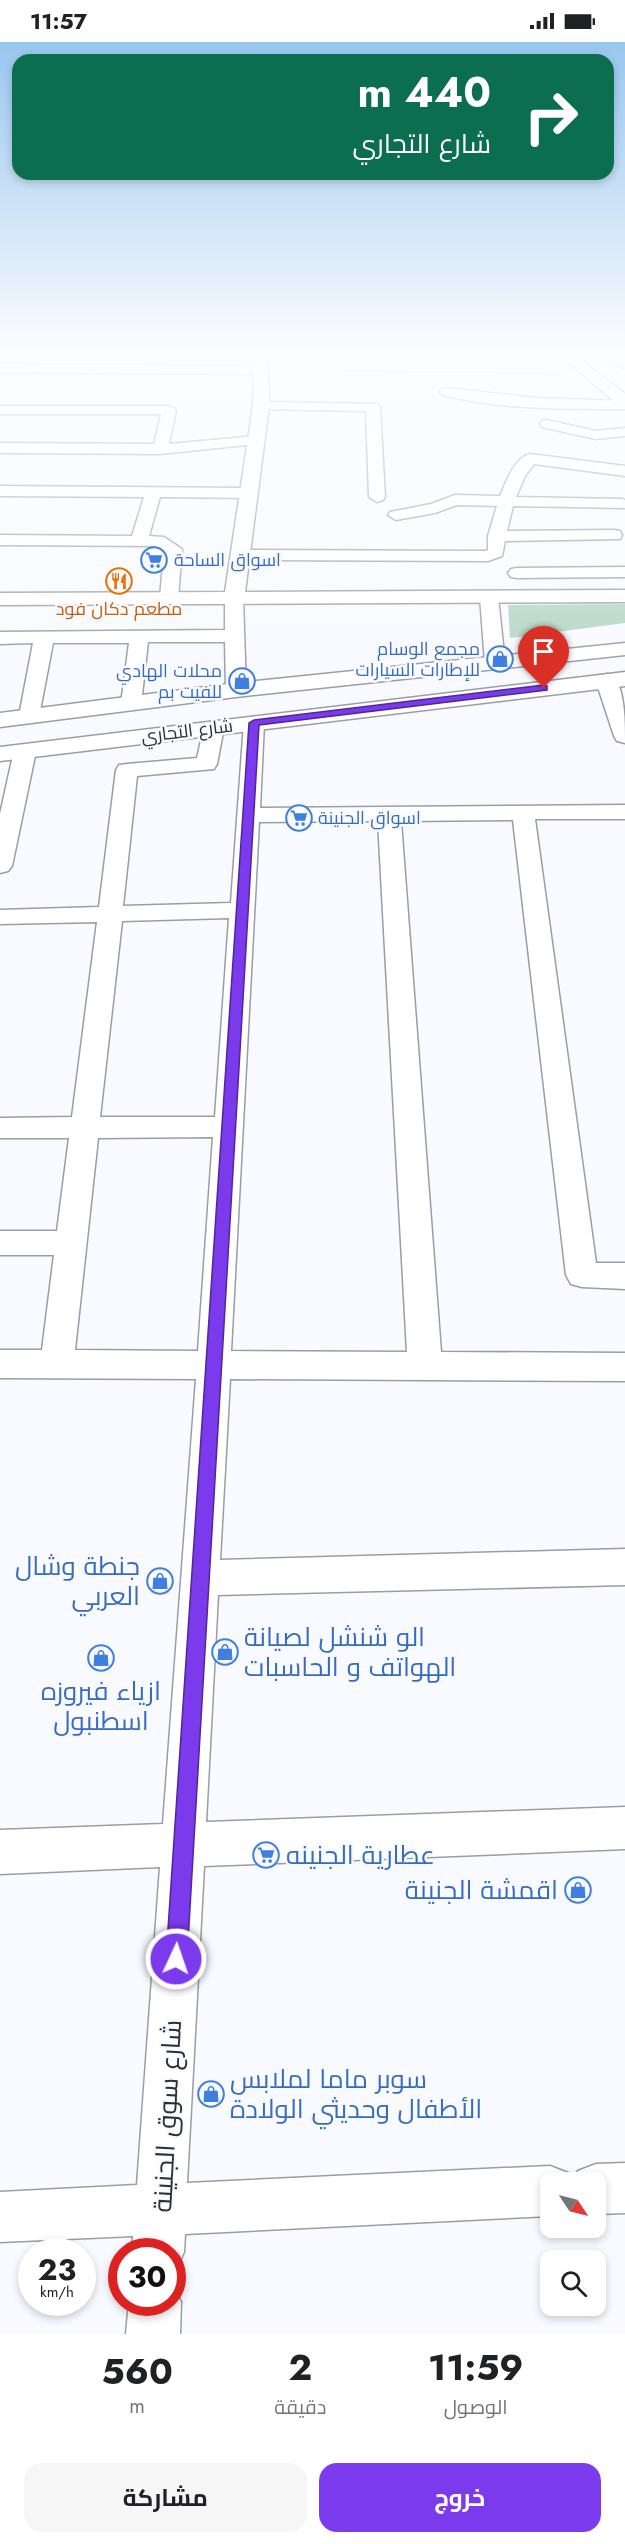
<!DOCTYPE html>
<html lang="ar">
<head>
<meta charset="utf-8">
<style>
	body { margin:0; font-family:Jost,Cairo,sans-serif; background:#f6f6f6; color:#202124; direction:rtl; height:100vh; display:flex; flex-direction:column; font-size:22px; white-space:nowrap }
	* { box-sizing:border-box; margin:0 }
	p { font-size:20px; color:#757577 }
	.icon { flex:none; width:33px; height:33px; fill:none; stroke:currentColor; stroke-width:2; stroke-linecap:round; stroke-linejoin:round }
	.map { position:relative; height:2292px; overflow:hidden; direction:ltr }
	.drawer { display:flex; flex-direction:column; background:#fff; flex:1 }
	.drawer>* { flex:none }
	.top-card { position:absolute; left:12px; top:12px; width:602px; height:126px; border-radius:18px; box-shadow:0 3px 9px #0003; direction:rtl; background:#0b6e4f; color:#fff; overflow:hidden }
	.needle { width:39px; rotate:125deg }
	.fabs { position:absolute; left:540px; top:2130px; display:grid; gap:12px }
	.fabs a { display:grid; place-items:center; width:66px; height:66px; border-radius:12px; background:#fff; box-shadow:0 3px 9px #0003; font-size:30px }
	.speed { position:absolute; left:18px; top:2196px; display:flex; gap:12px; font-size:30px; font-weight:700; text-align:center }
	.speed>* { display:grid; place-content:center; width:78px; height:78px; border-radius:50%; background:#fff; box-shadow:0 3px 9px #0003; line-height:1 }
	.speed small { font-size:15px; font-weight:400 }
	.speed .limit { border:9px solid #d22; background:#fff; color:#111 }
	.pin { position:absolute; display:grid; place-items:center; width:51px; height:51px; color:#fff; margin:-62px -26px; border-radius:50% 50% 50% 0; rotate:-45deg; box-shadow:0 0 6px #0007 }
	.pin .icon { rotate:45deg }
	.me { position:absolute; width:66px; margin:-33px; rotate:3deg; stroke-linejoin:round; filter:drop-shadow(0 0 4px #0008) }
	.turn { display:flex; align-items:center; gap:21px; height:126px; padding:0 24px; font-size:27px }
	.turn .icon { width:78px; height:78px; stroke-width:2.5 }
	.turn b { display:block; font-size:42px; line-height:51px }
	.eta { display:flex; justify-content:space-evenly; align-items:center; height:102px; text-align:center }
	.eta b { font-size:36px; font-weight:700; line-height:42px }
	.action { display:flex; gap:12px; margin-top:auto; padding:12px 24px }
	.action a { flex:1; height:69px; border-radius:18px; background:#7c3aed; color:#fff; font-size:24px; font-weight:700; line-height:69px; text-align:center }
	.action a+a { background:#f6f6f6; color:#202124 }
	.status { display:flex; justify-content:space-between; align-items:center; height:42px; padding:0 30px; background:#fff; direction:ltr }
	.status svg { height:16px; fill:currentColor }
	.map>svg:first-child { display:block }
	.green { fill:#b4d5c3 }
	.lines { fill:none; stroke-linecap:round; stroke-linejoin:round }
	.minor-casing { stroke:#9a9da4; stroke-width:3 }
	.tertiary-casing { stroke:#9a9da4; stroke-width:3 }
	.primary-casing { stroke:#9a9da4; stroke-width:3 }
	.path { stroke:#a1a3a7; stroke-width:1.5; stroke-dasharray:3 1.5; stroke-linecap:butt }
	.minor { fill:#fff; fill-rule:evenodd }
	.tertiary { fill:#fff; fill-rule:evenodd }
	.primary { fill:#fff; fill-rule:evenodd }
	.route { fill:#7c3aed; stroke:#51269a; stroke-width:1.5 }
	.labels { text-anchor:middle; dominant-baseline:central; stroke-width:5; stroke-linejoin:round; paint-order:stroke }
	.far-shop-label { font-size:18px; fill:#366cbe; stroke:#f8faff; text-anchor:start }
	.far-food-label { font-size:18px; fill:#c56008; stroke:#f8faff }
	.far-street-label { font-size:18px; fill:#2d2e31; stroke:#f8faff }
	.near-shop-label { font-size:26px; fill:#366cbe; stroke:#f8faff; text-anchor:start }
	.near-street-label { font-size:26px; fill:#2d2e31; stroke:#f8faff }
</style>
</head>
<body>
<div class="status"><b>11:57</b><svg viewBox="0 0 49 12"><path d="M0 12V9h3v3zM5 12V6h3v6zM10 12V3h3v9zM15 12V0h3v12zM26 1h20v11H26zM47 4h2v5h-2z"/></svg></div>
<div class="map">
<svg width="625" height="2292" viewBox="0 0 625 2292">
	<rect width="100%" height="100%" fill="#f8faff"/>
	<path class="green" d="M625,562v19l-115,15 -2,-33z"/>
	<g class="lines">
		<g class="minor-casing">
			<path id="minor" d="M0,322l261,2 7,4 -7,4 -261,-2z
				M447,346l89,10 89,3v8c-60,0 -124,1 -183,-14l-2,-3 2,-3z
				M261,360l117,2 2,3 5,90 -2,3 -6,2 -8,-5 -3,-86 -110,-2 -2,-3z
				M0,364h169l7,4 -7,34 87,-8 7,4 -7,4 -96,10 -160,-1v-10l154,1 7,-30h-161z
				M547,378l49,11 29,-3v8l-29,3 -54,-12 -2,-3 2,-3z
				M530,412l95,12v10l-91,-12 -9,12 -9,21 105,2 4,1v8l-112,-2 -6,25 107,-1 6,1 2,4 -2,4 -115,2 -3,15 -14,5 -248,-1 -6,-1 -3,-4 3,-4 6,-1 245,1 3,-1v-14l9,-30 -40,-1 -22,8 -39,7 -8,-5 2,-3 41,-8 24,-9 45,1c6,-14 14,-38 30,-42z
				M0,444l248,2 8,5 -8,5 -88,-1 -11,39 15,1 18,12 -4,49 -3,4h-12l-3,-4 4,-47 -9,-5 -155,-1v-10l132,1 12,-39 -144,-1z
				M625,525v10l-108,1 -6,-1 -3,-4 3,-4 6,-1z
				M489,550l6,1 3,4 7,66 -3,4h-14l-3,-4 -5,-66 3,-4z
				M234,551l6,1 3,4 3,92 -3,4h-14l-3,-4 -1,-48h-77l-7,62 -3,4h-14l-3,-4 8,-61h-76l-14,73 -3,4h-14l-3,-4 14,-73 -33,1v-12l225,-2v-32l3,-4z
				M254,675l7,2 3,4 -4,85 365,-3v14h-90l61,444h29v26l-43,-2 -11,-3 -5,-9 -53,-455 -112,1 40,531 184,1v28l-395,-2 -10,181 405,-11v36l-407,10 -12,227 419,-15v42l-421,17 -17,317 363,-17 18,7 4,9h-22v34l-365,18 -1,18 -8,18 -4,2v-20h-40l1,-16 -133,6v-50l137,-7 23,-318 -160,7v-44l163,-6 33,-445 -196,-1v-28h42l12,-95h-54v-24h57l12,-93h-69v-20l72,-1 25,-195 -97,2v-14l99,-3 17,-137 3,-5 8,-1 70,-6 7,-31 3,-4 7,-2 7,2 3,4 -7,37 -3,5 -77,7 -14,130 108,-3 13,-180 3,-4zM378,779l29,531 -176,-1 28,-529zM229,876l-14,199h-115l22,-196zM213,1095l-15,214 -123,-1 23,-212z
				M25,703l7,2 4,4 -24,115 -4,5 -8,2v-59l14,-63 4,-4z
				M625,2121v50l-29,1v-32h-22l4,-11 18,-7z
				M172,2241l9,19 -1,32h-54l3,-32h43z"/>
		</g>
		<g class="tertiary-casing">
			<path id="tertiary" d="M231,312h19l18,9 1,43 -24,186 380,-2v12l-625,3v-12l225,-1 28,-186 1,-41 -21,-8z
				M607,632l8,2c10,20 10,44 10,67l-8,-2 -3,-5 -18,-55 3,-5z"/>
		</g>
		<g class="primary-casing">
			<path id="primary" d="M558,312h16l51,40v13l-6,-2z
				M606,312h16l3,3v11l-5,-1z
				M625,601v12l-389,42 -236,30v-14l236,-30z
				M625,630v14l-625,75v-14z"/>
		</g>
		<path class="path" d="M346,329l215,2"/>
		<use href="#minor" class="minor"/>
		<use href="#tertiary" class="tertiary"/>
		<use href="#primary" class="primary"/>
	</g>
	<linearGradient id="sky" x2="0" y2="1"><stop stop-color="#99c6ef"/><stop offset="0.49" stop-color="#fcfdff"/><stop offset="1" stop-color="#fcfdff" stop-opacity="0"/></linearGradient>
	<rect width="625" height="633" fill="url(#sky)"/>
	<path class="route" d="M544,643l3,1v4l-288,35 -72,1234 -3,7 -8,3 -7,-3 -3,-7 83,-1236 5,-3z"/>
	<defs>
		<g id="supermarket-ring" transform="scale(1.35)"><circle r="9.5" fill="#f8faff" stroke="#3f7fe0" stroke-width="1.5"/><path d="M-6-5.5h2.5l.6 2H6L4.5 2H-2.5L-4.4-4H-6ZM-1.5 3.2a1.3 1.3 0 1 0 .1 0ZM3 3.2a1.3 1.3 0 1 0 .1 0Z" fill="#3f7fe0"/></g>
		<g id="restaurant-ring" transform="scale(1.35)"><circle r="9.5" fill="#f8faff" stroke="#e8710a" stroke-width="1.5"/><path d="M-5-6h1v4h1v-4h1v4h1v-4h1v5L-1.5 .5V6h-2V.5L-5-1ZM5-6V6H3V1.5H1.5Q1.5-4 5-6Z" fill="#e8710a"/></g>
		<g id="shop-ring" transform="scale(1.35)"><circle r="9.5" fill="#f8faff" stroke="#3f7fe0" stroke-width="1.5"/><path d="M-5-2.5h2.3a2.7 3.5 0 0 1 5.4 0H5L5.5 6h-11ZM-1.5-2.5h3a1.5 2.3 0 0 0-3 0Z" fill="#3f7fe0"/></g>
	</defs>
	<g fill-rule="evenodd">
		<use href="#supermarket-ring" x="154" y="518"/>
		<use href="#restaurant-ring" x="119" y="539"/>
		<use href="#shop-ring" x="500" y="617"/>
		<use href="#shop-ring" x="242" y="639"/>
		<use href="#supermarket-ring" x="299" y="776"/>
		<use href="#shop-ring" x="160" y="1539"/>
		<use href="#shop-ring" x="225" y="1610"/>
		<use href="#shop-ring" x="101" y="1616"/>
		<use href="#supermarket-ring" x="266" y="1813"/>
		<use href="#shop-ring" x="578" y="1848"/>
		<use href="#shop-ring" x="211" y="2052"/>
	</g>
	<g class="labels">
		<g class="far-shop-label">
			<text x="174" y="518">اسواق الساحة</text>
			<text x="480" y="607" text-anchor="end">مجمع الوسام<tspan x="480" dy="21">للإطارات السيارات</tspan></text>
			<text x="222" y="629" text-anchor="end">محلات الهادي<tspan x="222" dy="21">للفيت بم</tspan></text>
			<text x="318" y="776">اسواق الجنينة</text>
		</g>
		<g class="far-food-label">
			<text x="119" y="567">مطعم دكان فود</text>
		</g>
		<g class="far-street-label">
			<text transform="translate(187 689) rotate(-7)">شارع التجاري</text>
		</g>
		<g class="near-shop-label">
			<text x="140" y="1524" text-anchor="end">جنطة وشال<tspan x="140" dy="30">العربي</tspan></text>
			<text x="244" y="1595">الو شنشل لصيانة<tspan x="244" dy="30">الهواتف و الحاسبات</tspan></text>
			<text x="101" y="1649" text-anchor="middle">ازياء فيروزه<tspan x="101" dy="30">اسطنبول</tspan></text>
			<text x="286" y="1813">عطارية الجنينه</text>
			<text x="558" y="1848" text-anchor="end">اقمشة الجنينة</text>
			<text x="230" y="2037">سوبر ماما لملابس<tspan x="230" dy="30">الأطفال وحديثي الولادة</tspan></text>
		</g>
		<g class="near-street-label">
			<text transform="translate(167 2074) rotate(-87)">شارع سوق الجنينة</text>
		</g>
	</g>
</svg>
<div class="fabs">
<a><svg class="needle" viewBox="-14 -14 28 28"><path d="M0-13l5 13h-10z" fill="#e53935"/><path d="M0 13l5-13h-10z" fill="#757577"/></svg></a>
<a><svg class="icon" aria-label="search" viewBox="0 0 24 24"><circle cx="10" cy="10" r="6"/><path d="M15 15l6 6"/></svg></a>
</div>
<div class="speed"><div>23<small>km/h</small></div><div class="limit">30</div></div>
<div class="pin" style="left:544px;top:646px;background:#d93025"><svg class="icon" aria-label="arrive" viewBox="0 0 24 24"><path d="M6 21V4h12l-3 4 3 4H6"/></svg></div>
<svg class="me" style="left:176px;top:1917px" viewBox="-20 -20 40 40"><circle r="17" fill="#7c3aed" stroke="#fff" stroke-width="3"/><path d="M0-11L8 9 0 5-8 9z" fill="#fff"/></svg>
<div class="top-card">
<div class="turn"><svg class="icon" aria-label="right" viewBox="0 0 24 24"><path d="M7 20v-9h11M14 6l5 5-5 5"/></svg><div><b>440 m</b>شارع التجاري</div></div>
</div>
</div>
<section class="drawer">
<div class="eta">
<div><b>11:59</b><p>الوصول</p></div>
<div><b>2</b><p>دقيقة</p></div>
<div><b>560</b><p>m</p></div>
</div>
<div class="action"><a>خروج</a><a>مشاركة</a></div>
</section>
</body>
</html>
